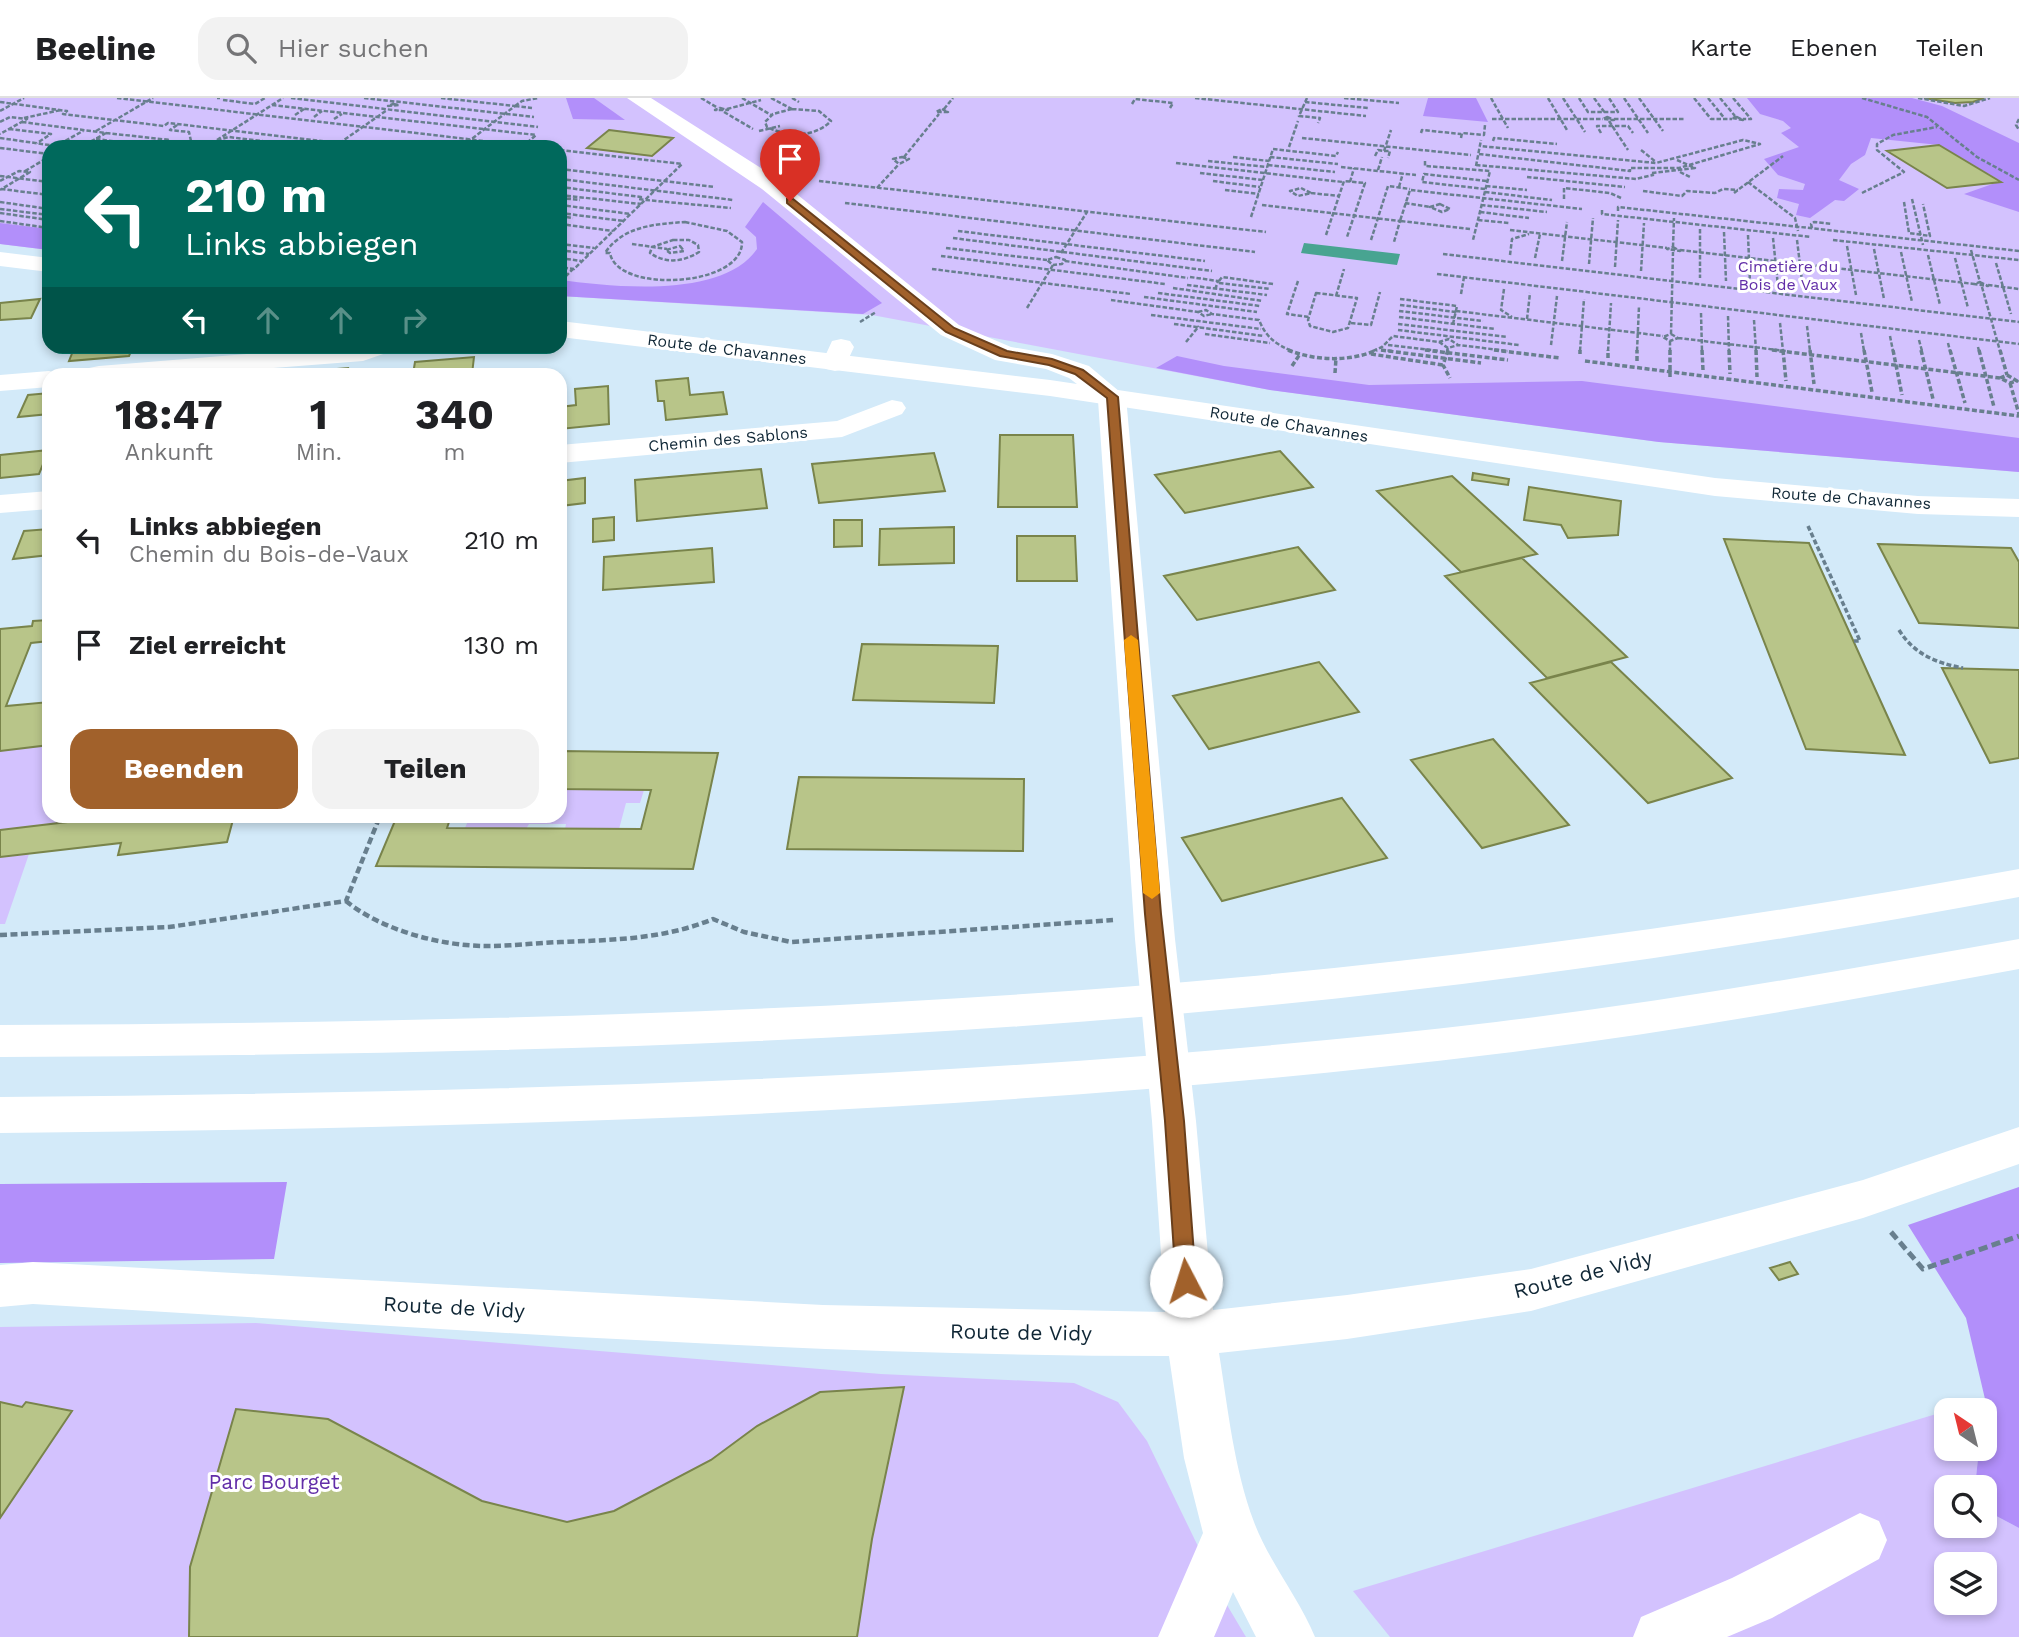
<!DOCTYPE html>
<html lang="de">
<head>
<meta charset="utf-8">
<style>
	body { margin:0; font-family:"Work Sans",sans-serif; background:#f2f2f2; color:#202124; height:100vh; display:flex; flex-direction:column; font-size:26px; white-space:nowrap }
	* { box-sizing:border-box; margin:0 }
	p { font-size:23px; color:#757577 }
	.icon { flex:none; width:38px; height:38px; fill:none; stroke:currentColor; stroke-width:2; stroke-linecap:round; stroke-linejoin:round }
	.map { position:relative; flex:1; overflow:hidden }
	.details { position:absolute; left:42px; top:270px; width:525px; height:455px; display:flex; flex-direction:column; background:#fff; border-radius:21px; box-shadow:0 4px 10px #0003 }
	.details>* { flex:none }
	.top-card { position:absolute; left:42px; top:42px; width:525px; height:214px; border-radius:21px; box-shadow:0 4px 10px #0003; background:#00695c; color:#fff; overflow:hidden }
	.needle { width:46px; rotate:325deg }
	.fabs { position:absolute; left:1934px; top:1300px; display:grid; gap:14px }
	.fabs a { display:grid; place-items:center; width:63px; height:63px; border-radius:14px; background:#fff; box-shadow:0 4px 10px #0003; font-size:35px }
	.pin { position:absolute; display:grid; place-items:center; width:60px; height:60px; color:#fff; margin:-72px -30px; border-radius:50% 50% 50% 0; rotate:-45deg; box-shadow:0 0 7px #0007 }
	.pin .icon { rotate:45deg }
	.me { position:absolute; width:77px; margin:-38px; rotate:355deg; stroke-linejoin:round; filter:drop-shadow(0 0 5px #0008) }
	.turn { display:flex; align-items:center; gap:24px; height:147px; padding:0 28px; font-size:32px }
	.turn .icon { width:91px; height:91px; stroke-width:2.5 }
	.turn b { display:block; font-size:49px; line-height:60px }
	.lanes { display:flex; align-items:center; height:66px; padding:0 28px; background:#0003; justify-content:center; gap:35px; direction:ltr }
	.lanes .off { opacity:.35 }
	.eta { display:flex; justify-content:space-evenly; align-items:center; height:119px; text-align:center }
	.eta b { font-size:42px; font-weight:700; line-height:49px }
	.action { display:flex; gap:14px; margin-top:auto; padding:14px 28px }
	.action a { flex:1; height:80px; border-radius:21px; background:#a1612b; color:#fff; font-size:28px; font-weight:700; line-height:80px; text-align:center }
	.action a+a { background:#f2f2f2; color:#202124 }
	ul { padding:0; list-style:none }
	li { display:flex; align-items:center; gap:21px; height:105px; padding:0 28px }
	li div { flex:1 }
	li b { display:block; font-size:26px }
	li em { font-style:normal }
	header { display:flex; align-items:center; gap:42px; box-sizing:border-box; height:98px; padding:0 35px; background:#fff; border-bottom:2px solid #e0e0e0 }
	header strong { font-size:33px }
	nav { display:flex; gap:38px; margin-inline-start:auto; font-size:24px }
	.search { width:490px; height:63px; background:#f2f2f2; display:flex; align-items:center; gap:18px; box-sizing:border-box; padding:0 24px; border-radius:21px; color:#757577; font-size:26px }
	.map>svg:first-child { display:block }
	.green { fill:#d3c2fe; fill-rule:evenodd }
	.forest { fill:#b28ffa }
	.water { fill:#48a491 }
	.building { fill:#b8c589; stroke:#79844b; stroke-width:2 }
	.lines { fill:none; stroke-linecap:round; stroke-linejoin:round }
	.path-far3 { stroke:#687f8e; stroke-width:2.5; stroke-dasharray:4.5 2; stroke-linecap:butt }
	.path-far2 { stroke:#687f8e; stroke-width:3.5; stroke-dasharray:5 2.5; stroke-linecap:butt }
	.path-far1 { stroke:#687f8e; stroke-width:4.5; stroke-dasharray:7 3.5; stroke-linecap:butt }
	.path { stroke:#687f8e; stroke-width:5; stroke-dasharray:9 4.5; stroke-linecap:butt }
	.minor { fill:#fff; fill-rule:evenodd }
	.major { fill:#fff; fill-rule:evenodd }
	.highway { fill:#fff; fill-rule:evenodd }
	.route { fill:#a1612b; stroke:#693f1c; stroke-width:2 }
	.slow { fill:#f59e0b }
	.labels { text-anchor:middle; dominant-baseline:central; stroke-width:6; stroke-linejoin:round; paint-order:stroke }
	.far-park-label { font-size:16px; fill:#622ea8; stroke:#fff }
	.far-street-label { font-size:16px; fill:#0f2635; stroke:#fff }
	.near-street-label { font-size:21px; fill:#0f2635; stroke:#fff }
	.near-park-label { font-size:21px; fill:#622ea8; stroke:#fff }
</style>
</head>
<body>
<header>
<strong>Beeline</strong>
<div class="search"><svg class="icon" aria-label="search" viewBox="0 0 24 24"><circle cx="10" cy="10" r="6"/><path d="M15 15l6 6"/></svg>Hier suchen</div>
<nav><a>Karte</a><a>Ebenen</a><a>Teilen</a></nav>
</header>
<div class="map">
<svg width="2019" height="1539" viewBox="0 0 2019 1539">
	<rect width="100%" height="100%" fill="#d3eaf9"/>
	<path class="green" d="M0,0h1852l167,86v288l-360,-30 -389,-52 -398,-75 -312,-19v-149h-511v103l-49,-6z
		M1870,0h149v78z
		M49,647v71h36l-1,4 -84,10v-79z
		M560,691l84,1 -4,13h-14l-7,26h-54l1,-5h-37l-3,5 -61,-1 5,-12h90z
		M29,756l-24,70h-5v-67z
		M256,1225l625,51 193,9 44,19 29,39 77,159 22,37h-1246v-310z
		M1946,1313v38h33l-4,38 -29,1v38h38l1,-16 34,18v109h-629l-37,-46zM1946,1466h38v39h-38z"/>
	<path class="forest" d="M566,0h28l31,22 -52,-1z
		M1428,0h48l12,24 -65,-6z
		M1747,0h165l30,8 77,37v69l-55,-18 37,-13 -62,-36 -68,-7 -6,17 -14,9 -12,16 20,9 -15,12 -9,-1 -25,18 -14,-3 3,-11 -22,-6 2,-9 24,1 2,-6 -27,-9 -14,-16 35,-12 -18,-14 10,-5 -8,-7 -23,-7z
		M763,104l119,101 -19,11 -303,-18v-16c54,7 163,19 197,-31l-1,-12 -11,-10z
		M0,125l49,6v21l-49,-6z
		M1177,258l47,10 145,19 213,-4 437,57v34l-360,-30 -389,-52 -114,-22z
		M287,1084l-13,77 -274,4v-79z
		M2019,1089v341l-34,-18 -1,-22 -9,-1 4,-38h5l1,-50 -19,-81 -58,-93z"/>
	<path class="water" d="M1304,145l96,11 -3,11 -96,-12z"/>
	<path class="building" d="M1924,0h60l-11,4 -18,1z
		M609,32l64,8 -21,18 -65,-8z
		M1939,47l62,37 -54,6 -60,-37z
		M40,201l-9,19 -31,2v-17z
		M75,248h58l-4,10 -60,5z
		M192,248h58l-60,6z
		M474,259l-2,17h-59l2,-12z
		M348,270l-1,6h-60l1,-1z
		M688,280l2,17 33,-3 4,22 -61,6 -2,-19h-6l-2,-20z
		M608,288l1,38 -49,5v-22l16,-2 -1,-16z
		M49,295v21l-31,3 10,-22z
		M1000,337h73l4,72h-79z
		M49,352l-10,24 -39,4v-23z
		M1280,353l33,36 -128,26 -30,-38z
		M934,355l11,38 -126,12 -7,-39z
		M761,371l6,39 -130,13 -2,-41z
		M1473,375l36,6 -1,6 -36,-5z
		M1452,378l85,78 -76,18 -84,-81z
		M585,380v25l-25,3v-25z
		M1529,389l92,14 -3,34 -50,3 -7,-13 -37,-5z
		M614,419v23l-21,2v-23z
		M834,422h28v26l-28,1z
		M954,429v36l-75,2 1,-36z
		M49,431v26l-36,4 11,-28z
		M1017,438h58l2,45h-60z
		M1724,441l85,4 96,212 -99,-6z
		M1878,446l133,4 8,14v66l-100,-5z
		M1298,449l37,43 -138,30 -33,-44z
		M712,450l2,34 -111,8 1,-33z
		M1522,460l105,99 -80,21 -102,-102z
		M49,522v21l-18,2 -25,63 43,-4v43l-49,6v-122l32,-3 1,-5z
		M862,546l136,2 -4,57 -141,-3z
		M1319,564l40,50 -150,37 -36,-53z
		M1611,564l121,116 -84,25 -118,-120z
		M1942,570l77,2v88l-29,5z
		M1493,641l76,86 -87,23 -71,-88z
		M560,653l158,2 -25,116 -317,-3 21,-50h54l-4,12 194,1 10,-39 -91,-1z
		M799,679l225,2 -1,72 -236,-2z
		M1342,700l45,60 -165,43 -40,-63z
		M85,718h149l-7,26 -109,13 3,-12 -121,14v-27l84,-10z
		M1790,1164l8,12 -19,6 -9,-12z
		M904,1289l-32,152 -15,98h-668l1,-70 46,-158 92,10 154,82 85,21 47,-11 97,-51 46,-34 63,-34z
		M0,1304l22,5 4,-5 46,9 -72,107z"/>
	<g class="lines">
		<path class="path-far3" d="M117,0l418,49
			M217,0h3
			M291,0l247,29
			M364,0l170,19
			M441,0l74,8 -54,41
			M701,0l17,10
			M742,0l29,17
			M771,0l21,11
			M792,0l7,4
			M1195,0l171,18
			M1307,0l-8,18 21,2 -2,5
			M1344,0l55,5
			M1491,0l17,30
			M1548,0l19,32
			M1563,0l22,34
			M1579,0l9,14h30l-9,-14
			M1594,0l11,15
			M1624,0l24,35
			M1639,0l24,33
			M1694,0l17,21h21
			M1708,0l17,21
			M1720,0l15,18
			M1733,0l18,21h-8
			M1862,0l65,19 50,40 42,23
			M1918,0l46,8 26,-8
			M223,2l32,4 10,-6
			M0,4l67,9 -4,3 101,12 4,-3 204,24
			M1305,4l63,6
			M393,6l6,1 -11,1z
			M1132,6l3,-5 38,4 -3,5
			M272,7l264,30 -8,7
			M515,8l7,-5 16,-3
			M515,8l17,2
			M720,10l8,2h-13z
			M727,11l34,-9
			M792,11l27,2 12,10c-17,17 -43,16 -64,6l-2,-5 8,-8z
			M942,11l6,3h-12z
			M944,11l9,-11
			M0,13l24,-13
			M724,14l29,17
			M295,17l9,-6
			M314,19l8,-6
			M1607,19l7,3 -11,-1z
			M1737,19l6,3 -11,-2z
			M24,20l37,-8
			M334,21l8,-5
			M1492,21h111
			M1614,21h70
			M2019,21l-3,6 3,5
			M1609,23l19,29
			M0,24l10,-5 17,2 -27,15
			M22,24l84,11 -25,14
			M177,27l-7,5 19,2 2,9 -10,6
			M9,31l42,5 -14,9
			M96,33l57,-33
			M759,33l21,-5
			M106,35l64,7 -11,7
			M1421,35l1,-3 39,4
			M1601,35l-4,-7h31l5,7
			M0,40l56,8
			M1302,40l169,17
			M1461,40l1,-5 22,2 1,-10
			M96,41l62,8
			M217,42l12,-3 80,10
			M1493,43l1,-3 63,6
			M54,49l29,-16
			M102,49l9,-5
			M206,49l77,-49
			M215,49h18
			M334,49l53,-37
			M1289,49l9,-26
			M0,50l49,6
			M560,52l122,14 -108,105 -14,-2
			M1641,52l15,12
			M1384,53h6l-2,7
			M1479,56l151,17v-3h49l81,-24 -17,-4 -87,23 -176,-17
			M1375,58l3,-6 6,1 7,-21
			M902,59l7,2 -10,5 -6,-5z
			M904,59l35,-43
			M1233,59l36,4
			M1270,59l68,7
			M1208,63l59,6
			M1425,63v5l65,5 -17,69
			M1176,65l167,19
			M1268,67l67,7
			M1476,67l160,14 17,-4 -2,-2
			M1476,68l5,-26
			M1341,69l75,8
			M560,71l155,18
			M1378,72l4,-13
			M25,73l24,-14
			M1680,74l10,5
			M1200,75l63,7
			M1652,75l43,-5 -18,-8
			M0,78l49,6
			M1527,79l98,10
			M560,81l173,21
			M0,83l19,-10 11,1 -30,18
			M819,83l447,51
			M1213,83l47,6
			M1350,84l4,-14
			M1748,84l47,36 3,13
			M1486,88l41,4
			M560,89l81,10 -2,2 7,1 85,8
			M1399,89l4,-14
			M877,90l22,-24
			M1301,90l10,5 -13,3 -8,-5z
			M1,91l48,6
			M1485,91l-63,-7 2,-8 63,7
			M1225,92l34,4
			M1643,93l39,5 5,-5 28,2 8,-4 15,1
			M1485,94l67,8
			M1311,95l28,3
			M1734,95l49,-37
			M1862,95l42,-21 -27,-22v-6l16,-9 44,-8
			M560,97l81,9
			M560,100l20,2
			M1564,101v-11l46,5 11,5
			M1912,101l11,46
			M0,104l49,7
			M1904,104l5,31 21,3 -7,-32
			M845,105l410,49
			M1405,105l25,4
			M1440,106l10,5 -8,3 -12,-5z
			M560,107l71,9
			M1262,107l138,16 -6,21
			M1481,107l66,7
			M0,111l49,6
			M1602,112v4l209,23
			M1618,113v-4l401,44
			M1480,114l49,6
			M0,115l49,7
			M560,115l64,8
			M560,118l13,2
			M1251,119l22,-68 63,7 2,-4
			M1478,122l31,3
			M0,123l49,7
			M685,124l42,9 15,11c1,45 -125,52 -132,11h-5c18,-27 50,-29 80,-31z
			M560,126l53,7
			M1812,130l-1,-4 3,-2 18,2
			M1470,131l-70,-8 10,-31 172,19
			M1700,131v49
			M1510,132l157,18
			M958,133l247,30
			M1724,134l2,49
			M1326,137l18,-54 21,2 -18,54
			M1748,137l2,48
			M953,140l259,33
			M1773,140l5,48
			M673,142h16l9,5 1,7c-16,10 -33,12 -49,1l2,-6z
			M1371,142l17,-54 22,3
			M1797,142l6,49
			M1833,142l186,20
			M560,146l34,4
			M632,146l35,5
			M680,148l4,5 -14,2 -4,-3z
			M1847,148l9,49
			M1673,149l7,4 -13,-2z
			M1673,149l1,-29
			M946,150l101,12
			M1874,151l10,50
			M560,152l29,4
			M1680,152l294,34
			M1971,152l9,32
			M1901,154l11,50
			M1061,155l26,-41
			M1443,156l576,68
			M1510,157l2,-16 17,-5
			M1928,157l12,50
			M941,158l224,28
			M1056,159l9,3 -3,4 -9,1 -6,-5z
			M560,160l21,3
			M1535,160l5,-24
			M1955,160l13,50
			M1065,163l123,17
			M1562,163l5,-39
			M1996,165l15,51
			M1589,166l4,-46
			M1615,169l3,-47
			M932,171l199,25
			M1641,173l3,-48
			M1437,176l582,70
			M560,179l4,1 9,-9
			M1190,179l28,4 -3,9
			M1219,183l3,-4 51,7
			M1298,183l-11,33 22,3
			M1980,184l8,4 -14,-2z
			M1219,185l51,6
			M1187,187l80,10
			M1988,187l31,4
			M1982,189l18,64
			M1173,190l90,13
			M1504,191l-3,21 11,7
			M1158,195l102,13
			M1316,195l41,5 -9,30 -15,4 -23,-6 -2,-6z
			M1461,196l3,-17
			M1336,198l8,-27
			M1144,199l113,15
			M1400,201l57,7 -4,18
			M1111,202l87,12 6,4 8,-2
			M1400,207l56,7
			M1027,210l26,-43
			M1399,213l84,10
			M1456,213l207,25
			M1198,214l8,-2 6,4 47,6c7,17 16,24 33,31
			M1701,215l1,38
			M1151,217l110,14
			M1728,218l1,35
			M1399,219l96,12
			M1527,221l3,-26
			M1754,222l2,31
			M860,224l16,-10
			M1351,225l20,2 9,-33
			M1780,225l3,28
			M1174,226l90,12
			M1398,226l109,13
			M1807,228l3,25
			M1398,232l121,15
			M1861,235l3,18
			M1205,236l65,9
			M1671,236l7,4 -8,3 -7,-4z
			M1671,236l2,-82
			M1890,238l3,15
			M1678,240l108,13
			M1919,242l3,11
			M1670,243v10
			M1186,244l13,-16
			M1439,244l9,6 10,-3
			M1948,245l2,8
			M1388,247l51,6
			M1551,247l6,-49
			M1978,249l1,4
			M1381,252l11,1
			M1373,253l9,-4 11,-11 46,6 10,-3 9,6 50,6
			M1447,253l1,-3
			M1580,253l4,-52
			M1608,253l3,-48
			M1637,253l2,-45"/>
		<path class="path-far2" d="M1288,252c28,11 61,12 89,0
			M1381,252l100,13
			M1425,252l83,10
			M1448,252l-5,15 7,13
			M1494,252l66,8
			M1670,252v27
			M1702,252l1,20
			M1729,252l1,24
			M1756,252l1,27
			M1772,252l228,28
			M1783,252l3,31
			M1810,252l4,34
			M1864,252l8,42
			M1893,252l9,45
			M1921,252l12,49
			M1950,252l15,53
			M1979,252l15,57
			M2000,252l7,25
			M1371,256l72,11
			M1580,256v-4
			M1608,260v-8
			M1585,263l434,55
			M1637,263v-11
			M1292,268l8,-12
			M1335,275l1,-15
			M2007,277l10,6 -7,2 -10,-5z
			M2010,285l9,31
			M1808,428l52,115h-6
			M1899,532c15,24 37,33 64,38"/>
		<path class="path-far1" d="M346,803c35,29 95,45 140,45 25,0 50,-3 75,-4 52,-2 104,-3 152,-23l31,13 47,10 322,-22
			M0,837l169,-8 177,-26 34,-85"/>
		<path class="path" d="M1891,1134l32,37 96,-33"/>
		<path class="minor" d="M627,0h24l127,81 181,146 52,22 41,7 37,12 37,31 49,542 21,182 17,189 134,-15 184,-26 332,-89 156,-53v37l-156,54 -332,93 -184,28 -128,14c9,56 15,116 35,169 14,38 45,76 61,115h-59l-23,-45 -19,45h-56l45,-104 -19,-75 -15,-102c-379,0 -758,-30 -1136,-52l-33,3v-42l33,-3 790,43 342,7 -13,-191 -17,-182 -37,-539 -29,-22 -23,-9 -51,-9 -54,-25 -179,-146z
			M841,241l9,2 4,6 -10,22 -9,2 -9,-2 -4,-6 10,-22z
			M345,248h48l-4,6 -26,9 -169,13h-108l3,-6 10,-2z
			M49,273l10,3h-10v13l-49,4v-16z
			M892,302l10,2 4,6 -4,6 -60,23 -282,26v-18l277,-24z
			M49,393v18l-49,4v-18z
			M1860,1415l19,8 8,19 -8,19 -107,59 -45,19h-94l8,-20 91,-39z"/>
		<path class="major" d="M0,154l49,6v14l-49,-6z
			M560,223l490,59 665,98 203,18 101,3v18l-101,-3 -203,-18 -665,-100 -490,-59z"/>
		<path class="highway" d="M2019,771v28c-257,48 -516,86 -777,111 -413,39 -827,47 -1242,49v-32c415,-2 829,-11 1242,-48 261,-24 519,-61 777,-108z
			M2019,841v30c-174,32 -348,64 -523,85 -496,60 -997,74 -1496,79v-36c499,-5 999,-17 1496,-75 175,-21 349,-52 523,-83z"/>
	</g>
	<path class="route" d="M787,101h6l161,129 53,23 45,8 31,11 35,27 43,517 23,207 12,160 -3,6 -7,2 -7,-2 -3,-6 -11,-160 -20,-207 -38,-516 -32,-24 -26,-9 -49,-9 -54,-24 -159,-129z"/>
	<path class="slow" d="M1131,537l7,5 22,253 -8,6 -9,-6 -19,-253z"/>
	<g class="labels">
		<g class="far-park-label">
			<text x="1788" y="168">Cimetière du<tspan x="1788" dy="18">Bois de Vaux</tspan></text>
		</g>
		<g class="far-street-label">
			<text transform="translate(727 251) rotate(7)">Route de Chavannes</text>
			<text transform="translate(1289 326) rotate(9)">Route de Chavannes</text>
			<text transform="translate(728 341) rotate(-5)">Chemin des Sablons</text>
			<text transform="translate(1851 400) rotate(4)">Route de Chavannes</text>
		</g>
		<g class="near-street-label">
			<text transform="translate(1583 1176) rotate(-14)">Route de Vidy</text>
			<text transform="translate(454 1209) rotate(3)">Route de Vidy</text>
			<text transform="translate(1021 1234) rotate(1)">Route de Vidy</text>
		</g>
		<g class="near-park-label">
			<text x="274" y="1383">Parc Bourget</text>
		</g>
	</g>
</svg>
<div class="fabs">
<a><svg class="needle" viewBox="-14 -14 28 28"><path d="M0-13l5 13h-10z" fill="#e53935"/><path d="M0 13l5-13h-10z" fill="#757577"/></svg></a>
<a><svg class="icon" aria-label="search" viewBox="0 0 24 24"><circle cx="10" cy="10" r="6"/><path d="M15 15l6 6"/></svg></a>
<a><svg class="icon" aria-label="layers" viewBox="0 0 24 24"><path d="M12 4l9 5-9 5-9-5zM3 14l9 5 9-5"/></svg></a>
</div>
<div class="pin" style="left:790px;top:103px;background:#d93025"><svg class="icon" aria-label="arrive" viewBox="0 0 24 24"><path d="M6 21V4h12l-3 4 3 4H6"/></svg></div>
<svg class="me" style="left:1186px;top:1183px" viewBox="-20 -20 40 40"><circle r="19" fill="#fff"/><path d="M0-13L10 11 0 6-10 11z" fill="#a1612b"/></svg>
<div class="top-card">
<div class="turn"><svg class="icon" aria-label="left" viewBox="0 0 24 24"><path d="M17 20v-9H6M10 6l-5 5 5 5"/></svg><div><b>210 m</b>Links abbiegen</div></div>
<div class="lanes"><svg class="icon" aria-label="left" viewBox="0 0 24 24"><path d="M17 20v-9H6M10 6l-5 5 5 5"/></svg><svg class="icon off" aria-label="ahead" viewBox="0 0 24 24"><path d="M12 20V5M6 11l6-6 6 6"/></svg><svg class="icon off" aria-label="ahead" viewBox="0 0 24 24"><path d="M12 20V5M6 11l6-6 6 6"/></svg><svg class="icon off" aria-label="right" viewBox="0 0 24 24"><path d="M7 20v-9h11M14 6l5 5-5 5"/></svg></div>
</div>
<section class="details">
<div class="eta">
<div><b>18:47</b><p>Ankunft</p></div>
<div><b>1</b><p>Min.</p></div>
<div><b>340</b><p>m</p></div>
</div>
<ul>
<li><svg class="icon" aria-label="left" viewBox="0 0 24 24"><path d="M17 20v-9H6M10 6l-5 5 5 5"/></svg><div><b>Links abbiegen</b><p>Chemin du Bois-de-Vaux</p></div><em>210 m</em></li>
<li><svg class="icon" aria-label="arrive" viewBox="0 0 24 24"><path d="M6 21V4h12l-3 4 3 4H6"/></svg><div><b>Ziel erreicht</b></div><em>130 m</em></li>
</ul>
<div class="action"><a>Beenden</a><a>Teilen</a></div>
</section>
</div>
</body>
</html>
